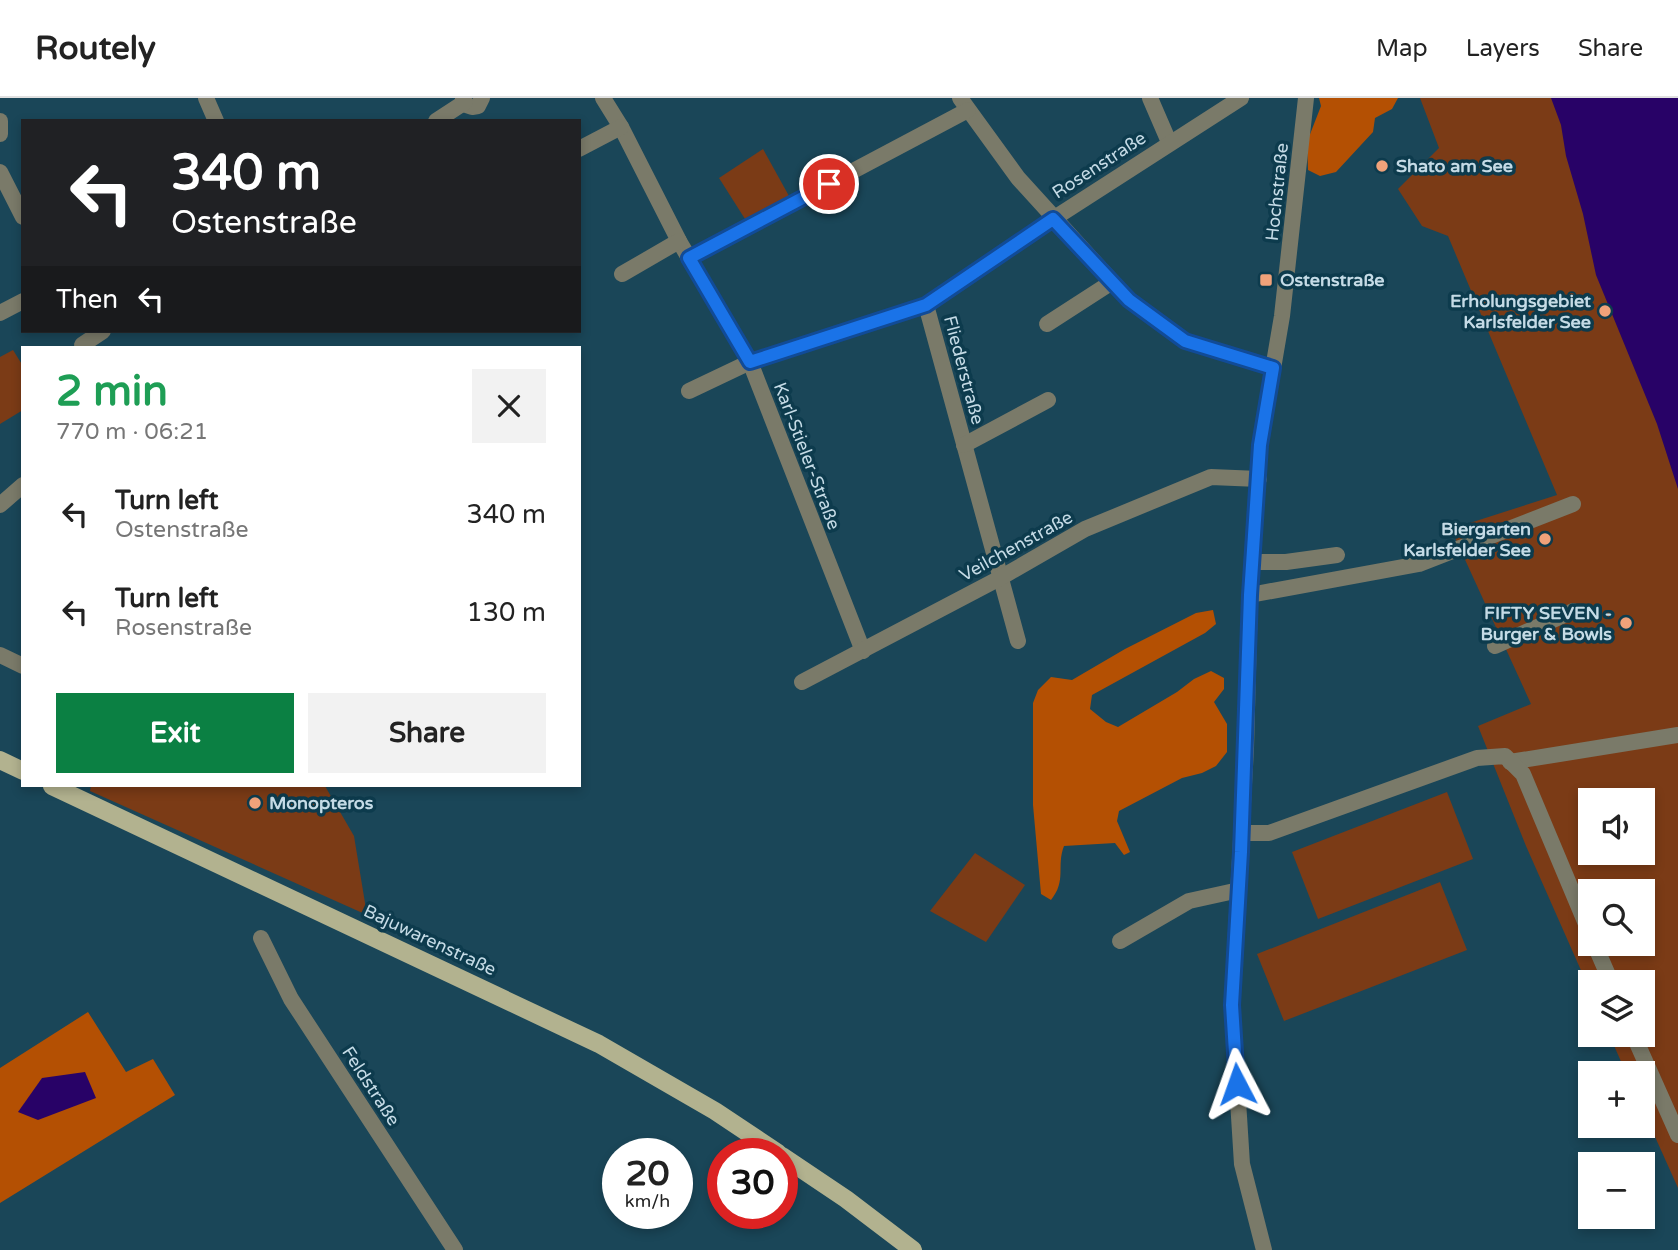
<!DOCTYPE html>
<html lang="en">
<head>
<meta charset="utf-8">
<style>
  :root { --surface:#fff; --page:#f2f2f2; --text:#222; --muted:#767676; --line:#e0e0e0; --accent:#0b8043 }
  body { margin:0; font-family:"Varela Round",sans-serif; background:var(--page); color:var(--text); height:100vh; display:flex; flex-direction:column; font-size:26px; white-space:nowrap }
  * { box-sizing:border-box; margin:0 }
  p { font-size:23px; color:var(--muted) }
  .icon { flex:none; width:38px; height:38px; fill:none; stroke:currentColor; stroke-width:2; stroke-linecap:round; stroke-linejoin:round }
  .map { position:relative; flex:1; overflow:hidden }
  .panel { position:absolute; left:21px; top:248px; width:560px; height:441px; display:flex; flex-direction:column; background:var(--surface); border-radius:0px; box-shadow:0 4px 10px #0003 }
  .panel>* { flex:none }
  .guide { position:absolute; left:21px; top:21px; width:560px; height:214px; border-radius:0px; box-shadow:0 4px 10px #0003; background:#202124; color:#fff; overflow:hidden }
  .controls { position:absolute; left:1578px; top:690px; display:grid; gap:14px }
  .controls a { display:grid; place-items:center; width:77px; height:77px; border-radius:0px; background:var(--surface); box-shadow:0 4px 10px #0003; font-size:35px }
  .speed { position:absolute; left:602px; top:1040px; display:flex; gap:14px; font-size:35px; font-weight:700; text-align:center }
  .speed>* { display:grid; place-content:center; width:91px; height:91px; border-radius:50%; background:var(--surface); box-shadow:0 4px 10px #0003; line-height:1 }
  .speed small { font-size:18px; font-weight:400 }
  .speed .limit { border:10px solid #d22; background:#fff; color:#111 }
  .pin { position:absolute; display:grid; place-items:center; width:60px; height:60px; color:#fff; margin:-30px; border:4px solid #fff; border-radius:50%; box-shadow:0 2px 7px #0007 }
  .me { position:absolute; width:77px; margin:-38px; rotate:356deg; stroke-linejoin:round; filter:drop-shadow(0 0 5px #0008) }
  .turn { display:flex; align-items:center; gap:24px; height:147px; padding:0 35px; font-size:32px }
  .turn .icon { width:91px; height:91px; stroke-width:2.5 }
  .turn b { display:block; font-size:49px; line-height:60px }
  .then { display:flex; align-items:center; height:66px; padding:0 35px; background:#0003; gap:14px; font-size:26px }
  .round { display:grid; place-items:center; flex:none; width:74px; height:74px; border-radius:0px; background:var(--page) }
  .overview { display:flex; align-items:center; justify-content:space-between; height:119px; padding:0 35px }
  h1 { font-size:42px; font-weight:800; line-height:52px; color:#1e9e55 }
  .button { display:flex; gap:14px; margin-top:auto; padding:14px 35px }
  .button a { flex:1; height:80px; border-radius:0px; background:var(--accent); color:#fff; font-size:28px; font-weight:800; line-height:80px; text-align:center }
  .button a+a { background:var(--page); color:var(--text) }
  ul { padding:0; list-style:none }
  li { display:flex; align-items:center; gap:21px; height:98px; padding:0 35px }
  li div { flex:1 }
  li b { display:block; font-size:26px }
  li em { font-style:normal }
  header { display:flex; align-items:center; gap:42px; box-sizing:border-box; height:98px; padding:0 35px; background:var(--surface); border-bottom:2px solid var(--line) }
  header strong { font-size:33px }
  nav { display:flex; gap:38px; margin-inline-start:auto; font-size:24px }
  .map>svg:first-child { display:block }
</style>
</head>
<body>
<header>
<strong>Routely</strong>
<nav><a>Map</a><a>Layers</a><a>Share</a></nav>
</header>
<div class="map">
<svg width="1678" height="1152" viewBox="0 0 1678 1152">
  <rect width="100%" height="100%" fill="#1a4658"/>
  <g fill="#7b3b16" fill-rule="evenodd">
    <path d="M 1420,0 L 1678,0 L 1678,1090 L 1643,1012 L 1643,975 L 1626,975 L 1609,936 L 1643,936 L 1643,884 L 1591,884 L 1591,895 L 1526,748 L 1478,628 L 1531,606 L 1451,431 L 1557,397 L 1448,138 L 1422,128 L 1398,91 L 1439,50 ZM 1591,702 L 1643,702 L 1643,754 L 1591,754 ZM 1591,793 L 1643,793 L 1643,845 L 1591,845 Z"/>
    <path d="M 763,51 L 789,98 L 745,121 L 719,80 Z"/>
    <path d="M 13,252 L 23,268 L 23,312 L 0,326 L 0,259 Z"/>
    <path d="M 91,688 L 325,688 L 354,738 L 367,817 L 90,693 Z"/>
    <path d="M 1447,694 L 1473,761 L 1318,821 L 1292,754 Z"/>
    <path d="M 975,755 L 1025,787 L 986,844 L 930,813 Z"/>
    <path d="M 1440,784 L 1467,852 L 1284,923 L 1257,856 Z"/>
  </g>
  <g fill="#b45003">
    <path d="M 1319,0 L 1398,0 L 1392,11 L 1375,20 L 1373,34 L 1336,74 L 1320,78 L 1308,72 L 1307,44 L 1321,8 Z"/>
    <path d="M 1213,512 L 1216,526 L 1205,535 L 1092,597 L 1090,611 L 1106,624 L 1118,629 L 1177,594 L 1194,581 L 1211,573 L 1224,580 L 1224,591 L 1214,604 L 1227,626 L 1227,654 L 1216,668 L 1202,675 L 1182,680 L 1119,713 L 1117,723 L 1130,754 L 1124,757 L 1115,745 L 1064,748 C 1056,769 1067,782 1051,802 L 1041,796 L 1033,707 L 1033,605 L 1038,592 L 1051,579 L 1072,582 L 1125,551 L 1196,515 Z"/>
    <path d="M 88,914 L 126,974 L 153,961 L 175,997 L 0,1105 L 0,970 Z"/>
  </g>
  <g fill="#280267">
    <path d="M 1551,0 L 1678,0 L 1678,391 L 1657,326 L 1596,177 L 1583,116 L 1566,58 L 1561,27 Z"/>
    <path d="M 85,974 L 96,1000 L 38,1022 L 18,1014 L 42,980 Z"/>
  </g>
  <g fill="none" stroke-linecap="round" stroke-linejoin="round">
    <g stroke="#7a7a69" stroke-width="16">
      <path d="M 206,0 L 216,23"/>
      <path d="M 463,0 L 466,7 L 472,9 L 478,8 L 482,0"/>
      <path d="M 603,0 L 621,29 L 679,143 L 750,264 L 863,553"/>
      <path d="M 960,0 L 1018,80 L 1129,202 L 1185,243 L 1273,270"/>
      <path d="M 1150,0 L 1169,44"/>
      <path d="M 0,23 L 0,36"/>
      <path d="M 436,23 L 465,4"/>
      <path d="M 579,51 L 621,29"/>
      <path d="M 0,74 L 23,119"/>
      <path d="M 689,160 L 968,12"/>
      <path d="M 622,176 L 679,143"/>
      <path d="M 926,207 L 1018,543"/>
      <path d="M 0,215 L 23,203"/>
      <path d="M 1047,226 L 1112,184"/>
      <path d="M 82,247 L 103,233"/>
      <path d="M 689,293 L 750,264 L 926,207 L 1053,121 L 1241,0"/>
      <path d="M 964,347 L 1048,302"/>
      <path d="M 0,407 L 23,387"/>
      <path d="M 1253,464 L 1286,464 L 1337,457"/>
      <path d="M 1250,497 L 1419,466 L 1573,406"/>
      <path d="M 1495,548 L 1573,513"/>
      <path d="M 0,557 L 23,568"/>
      <path d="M 802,584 L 1000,480 L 1085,431 L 1211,379 L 1259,381"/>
      <path d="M 1510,664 L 1678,637"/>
      <path d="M 1241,735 L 1269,735 L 1477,660 L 1505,658 L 1523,676 L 1591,838"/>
      <path d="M 261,840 L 291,901 L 455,1152"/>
      <path d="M 1120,843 L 1189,803 L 1239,792"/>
      <path d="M 1594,845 L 1611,884"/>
      <path d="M 1633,936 L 1678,1037"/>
      <path d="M 1264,1152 L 1242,1066 L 1232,907 L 1246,650 L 1250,497 L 1260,347 L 1282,218 L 1306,0"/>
    </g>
    <g stroke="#b2b28f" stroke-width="18">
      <path d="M 0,662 L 23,673"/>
      <path d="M 52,688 L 599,946 L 715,1013 L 778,1055"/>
      <path d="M 782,1058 L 846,1101 L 913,1152"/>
    </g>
  </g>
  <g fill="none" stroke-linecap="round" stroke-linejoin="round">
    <defs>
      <path id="route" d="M 829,86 L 689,160 L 750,264 L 926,207 L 1053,121 L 1129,202 L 1185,243 L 1273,270 L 1260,347 L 1250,497 L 1241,754 L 1232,907 L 1237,986"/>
    </defs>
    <use href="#route" stroke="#114b97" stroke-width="18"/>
    <use href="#route" stroke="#1a73e8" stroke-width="12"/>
  </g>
  <g fill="#f0a27a" stroke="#0d3b4d" stroke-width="2.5">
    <circle cx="1382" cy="68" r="7"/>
    <rect x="1259" y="175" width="14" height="14" rx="3.5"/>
    <circle cx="1605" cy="213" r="7"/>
    <circle cx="1545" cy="441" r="7"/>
    <circle cx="1626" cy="525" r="7"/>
    <circle cx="255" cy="705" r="7"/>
  </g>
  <g text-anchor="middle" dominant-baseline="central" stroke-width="7" stroke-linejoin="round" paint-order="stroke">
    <g font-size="18" fill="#c5dbe6" stroke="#0d3b4d">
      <text transform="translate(1099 67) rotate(-33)">Rosenstraße</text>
      <text transform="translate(1277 94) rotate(-84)">Hochstraße</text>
      <text transform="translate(964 272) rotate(75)">Fliederstraße</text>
      <text transform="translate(807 358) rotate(69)">Karl-Stieler-Straße</text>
      <text transform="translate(1016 448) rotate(-29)">Veilchenstraße</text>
      <text transform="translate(430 842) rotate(25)">Bajuwarenstraße</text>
      <text transform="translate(371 988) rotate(57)">Feldstraße</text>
    </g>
    <g font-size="18" font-weight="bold" fill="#c5dbe6" stroke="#0d3b4d" text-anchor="start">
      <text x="1396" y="68">Shato am See</text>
      <text x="1280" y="182">Ostenstraße</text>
      <text x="1591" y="203" text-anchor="end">Erholungsgebiet<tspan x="1591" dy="21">Karlsfelder See</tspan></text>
      <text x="1531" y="431" text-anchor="end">Biergarten<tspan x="1531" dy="21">Karlsfelder See</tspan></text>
      <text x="1612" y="515" text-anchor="end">FIFTY SEVEN -<tspan x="1612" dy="21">Burger &amp; Bowls</tspan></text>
      <text x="269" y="705">Monopteros</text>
    </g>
  </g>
</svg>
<div class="controls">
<a><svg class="icon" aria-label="sound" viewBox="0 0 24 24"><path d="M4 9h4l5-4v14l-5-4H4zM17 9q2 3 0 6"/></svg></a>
<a><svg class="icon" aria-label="search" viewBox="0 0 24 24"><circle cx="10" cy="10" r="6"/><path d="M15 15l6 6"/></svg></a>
<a><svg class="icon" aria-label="layers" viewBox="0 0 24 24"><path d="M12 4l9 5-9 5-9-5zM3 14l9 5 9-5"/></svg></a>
<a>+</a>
<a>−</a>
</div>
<div class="speed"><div>20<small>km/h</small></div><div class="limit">30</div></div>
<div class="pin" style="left:829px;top:86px;background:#d93025"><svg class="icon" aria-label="arrive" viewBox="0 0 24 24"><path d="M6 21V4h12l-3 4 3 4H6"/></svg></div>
<svg class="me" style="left:1237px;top:986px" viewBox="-20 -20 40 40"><path d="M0-17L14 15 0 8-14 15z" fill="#1a73e8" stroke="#fff" stroke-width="4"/></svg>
<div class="guide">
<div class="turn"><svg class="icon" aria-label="left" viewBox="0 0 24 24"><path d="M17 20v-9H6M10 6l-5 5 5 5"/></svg><div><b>340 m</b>Ostenstraße</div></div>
<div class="then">Then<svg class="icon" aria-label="left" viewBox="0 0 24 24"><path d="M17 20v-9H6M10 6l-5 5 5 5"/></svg></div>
</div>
<section class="panel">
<div class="overview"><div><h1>2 min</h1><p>770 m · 06:21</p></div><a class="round"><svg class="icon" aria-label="close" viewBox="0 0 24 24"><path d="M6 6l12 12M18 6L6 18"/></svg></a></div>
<ul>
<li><svg class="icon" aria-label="left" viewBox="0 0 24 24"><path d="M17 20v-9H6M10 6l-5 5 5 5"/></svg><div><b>Turn left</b><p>Ostenstraße</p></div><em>340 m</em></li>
<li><svg class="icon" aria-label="left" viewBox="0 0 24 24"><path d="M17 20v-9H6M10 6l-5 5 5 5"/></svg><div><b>Turn left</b><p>Rosenstraße</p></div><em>130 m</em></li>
</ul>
<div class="button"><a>Exit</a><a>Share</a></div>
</section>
</div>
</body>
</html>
